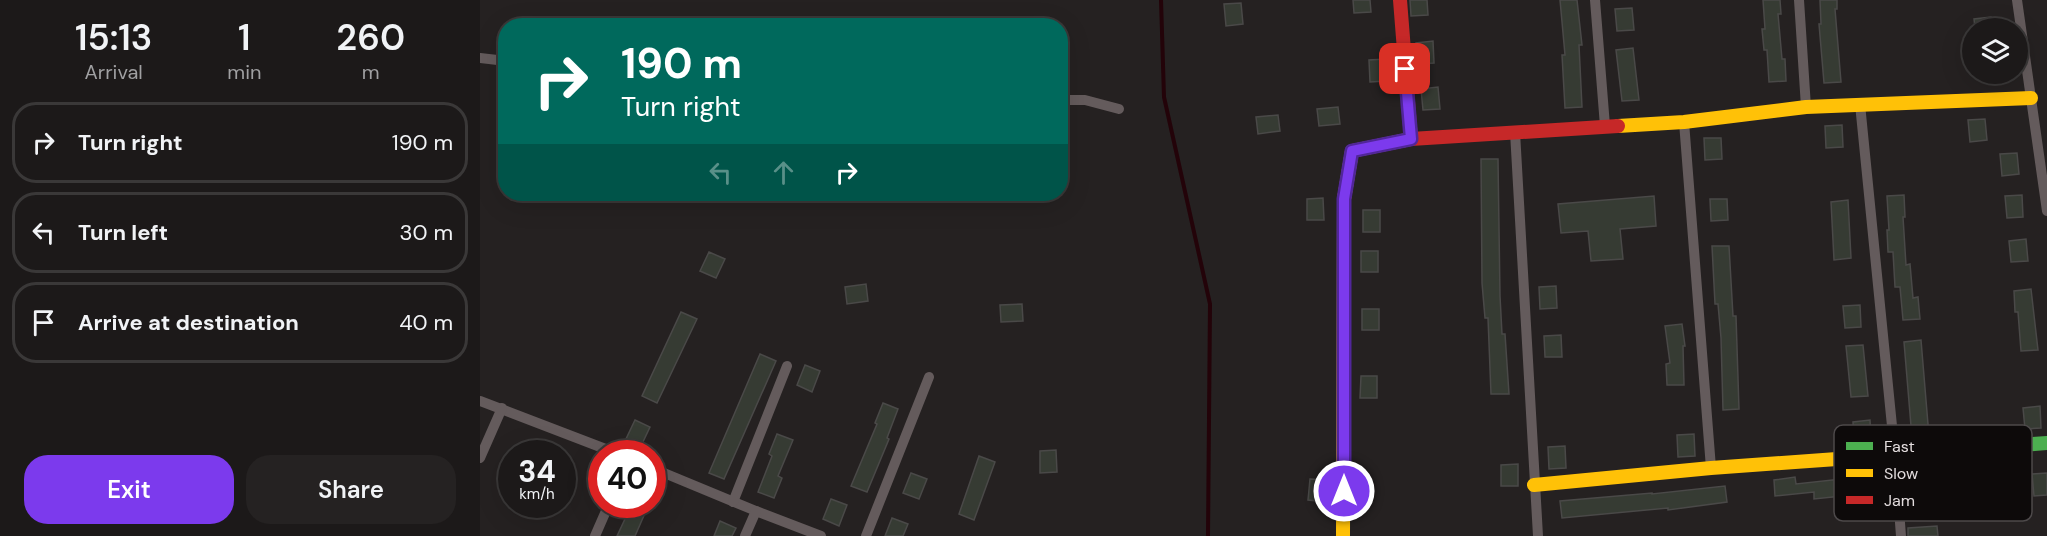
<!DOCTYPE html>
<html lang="en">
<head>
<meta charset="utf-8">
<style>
  :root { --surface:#1c1919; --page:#252222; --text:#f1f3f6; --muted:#a0a0a2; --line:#3a3838; --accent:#7c3aed }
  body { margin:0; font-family:"DM Sans",sans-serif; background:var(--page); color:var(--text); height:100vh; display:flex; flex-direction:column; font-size:22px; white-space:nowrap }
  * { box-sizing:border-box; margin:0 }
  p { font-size:20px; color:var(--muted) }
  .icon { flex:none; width:33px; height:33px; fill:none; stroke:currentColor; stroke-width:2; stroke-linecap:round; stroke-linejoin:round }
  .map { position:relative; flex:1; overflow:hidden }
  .side { display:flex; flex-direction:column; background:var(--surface); width:480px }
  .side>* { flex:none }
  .hud { position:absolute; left:18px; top:18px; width:570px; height:183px; border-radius:24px; box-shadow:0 6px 24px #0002,0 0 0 2px var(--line); background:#00695c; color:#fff; overflow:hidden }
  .buttons { position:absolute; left:1482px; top:18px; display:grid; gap:12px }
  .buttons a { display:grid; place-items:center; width:66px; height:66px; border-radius:50%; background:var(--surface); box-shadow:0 6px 24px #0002,0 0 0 2px var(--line); font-size:30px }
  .speed { position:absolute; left:18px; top:440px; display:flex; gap:12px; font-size:30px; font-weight:700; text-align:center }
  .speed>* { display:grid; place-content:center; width:78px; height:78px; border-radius:50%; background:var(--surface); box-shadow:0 6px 24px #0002,0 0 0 2px var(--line); line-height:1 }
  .speed small { font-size:15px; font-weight:400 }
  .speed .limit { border:9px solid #d22; background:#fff; color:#111 }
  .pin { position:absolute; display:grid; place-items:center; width:51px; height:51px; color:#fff; margin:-26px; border-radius:12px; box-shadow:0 3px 9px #0006 }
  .me { position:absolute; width:66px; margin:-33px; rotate:0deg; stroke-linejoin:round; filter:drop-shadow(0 0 4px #0008) }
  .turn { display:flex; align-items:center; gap:21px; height:126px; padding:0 24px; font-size:27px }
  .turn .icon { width:78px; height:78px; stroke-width:2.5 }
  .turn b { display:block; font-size:42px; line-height:51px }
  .lanes { display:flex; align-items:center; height:57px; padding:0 24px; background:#0003; justify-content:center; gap:30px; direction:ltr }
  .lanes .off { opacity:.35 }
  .eta { display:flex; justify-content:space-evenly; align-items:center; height:102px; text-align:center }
  .eta b { font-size:36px; font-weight:600; line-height:42px }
  .action { display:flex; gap:12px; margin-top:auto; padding:12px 24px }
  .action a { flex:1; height:69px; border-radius:24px; background:var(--accent); color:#fff; font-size:24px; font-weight:600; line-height:69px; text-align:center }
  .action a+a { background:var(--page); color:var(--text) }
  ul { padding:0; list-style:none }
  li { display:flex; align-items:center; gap:18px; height:81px; margin:0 12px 9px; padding:0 12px; border:3px solid var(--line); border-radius:24px }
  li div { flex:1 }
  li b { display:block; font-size:22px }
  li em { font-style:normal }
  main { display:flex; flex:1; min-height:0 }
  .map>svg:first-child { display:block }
</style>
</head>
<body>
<main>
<section class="side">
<div class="eta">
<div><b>15:13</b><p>Arrival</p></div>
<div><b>1</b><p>min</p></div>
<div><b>260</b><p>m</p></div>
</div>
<ul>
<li><svg class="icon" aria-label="right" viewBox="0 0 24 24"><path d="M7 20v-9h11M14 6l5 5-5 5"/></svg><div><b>Turn right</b></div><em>190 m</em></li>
<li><svg class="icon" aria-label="left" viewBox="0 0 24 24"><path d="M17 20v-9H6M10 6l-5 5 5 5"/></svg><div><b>Turn left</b></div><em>30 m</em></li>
<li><svg class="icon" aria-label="arrive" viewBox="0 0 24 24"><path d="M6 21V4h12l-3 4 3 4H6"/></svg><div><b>Arrive at destination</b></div><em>40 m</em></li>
</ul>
<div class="action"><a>Exit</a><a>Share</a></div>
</section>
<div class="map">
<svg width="1567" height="536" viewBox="0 0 1567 536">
  <rect width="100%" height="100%" fill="#252121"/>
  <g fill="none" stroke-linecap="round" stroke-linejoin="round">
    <path stroke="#230309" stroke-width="4" d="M 681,0 L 684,97 L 730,304 L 728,536"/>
  </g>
  <g fill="#363b33" stroke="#4a4948" stroke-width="1.5">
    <path d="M 873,0 L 890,0 L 891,12 L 874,13 Z"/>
    <path d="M 930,0 L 947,0 L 948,15 L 931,16 Z"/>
    <path d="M 1080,0 L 1097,0 L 1102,45 L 1099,45 L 1102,107 L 1085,108 L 1082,55 L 1085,55 Z"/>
    <path d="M 1283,0 L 1300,0 L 1301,14 L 1298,14 L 1302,59 L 1305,59 L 1306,81 L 1289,82 L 1287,50 L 1284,50 L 1282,29 L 1285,29 Z"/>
    <path d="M 1340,0 L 1357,0 L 1357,9 L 1355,9 L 1361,82 L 1344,83 L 1339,24 L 1341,24 Z"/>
    <path d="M 761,3 L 763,24 L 746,26 L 744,4 Z"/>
    <path d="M 1152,8 L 1154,30 L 1137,31 L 1135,9 Z"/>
    <path d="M 1511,17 L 1512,28 L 1495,28 L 1494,19 Z"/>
    <path d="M 953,41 L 954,63 L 937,64 L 936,43 Z"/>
    <path d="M 1153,48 L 1159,100 L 1142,101 L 1136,50 Z"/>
    <path d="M 906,59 L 907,81 L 890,82 L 889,60 Z"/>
    <path d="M 958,87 L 960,109 L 943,110 L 941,89 Z"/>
    <path d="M 858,107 L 860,124 L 839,126 L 837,109 Z"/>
    <path d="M 798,115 L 800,131 L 778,134 L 776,117 Z"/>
    <path d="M 1505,119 L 1507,140 L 1490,142 L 1488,120 Z"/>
    <path d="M 1362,125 L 1363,147 L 1346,148 L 1345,126 Z"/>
    <path d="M 1224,138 L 1241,138 L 1242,159 L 1225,160 Z"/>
    <path d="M 1537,153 L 1539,174 L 1522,176 L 1520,154 Z"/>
    <path d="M 1001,159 L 1018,159 L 1020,296 L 1022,334 L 1025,334 L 1029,394 L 1011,394 L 1008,318 L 1005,318 L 1002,283 Z"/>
    <path d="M 1424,195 L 1425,217 L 1423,217 L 1426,265 L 1430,264 L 1433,298 L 1438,297 L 1440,319 L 1423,320 L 1420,287 L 1415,287 L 1413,252 L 1408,252 L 1407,230 L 1409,230 L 1407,196 Z"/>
    <path d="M 1542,195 L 1543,217 L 1527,218 L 1525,196 Z"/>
    <path d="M 1174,196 L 1176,226 L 1140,229 L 1143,259 L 1111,261 L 1108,231 L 1081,233 L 1078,204 Z"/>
    <path d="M 843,198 L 844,220 L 827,220 L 827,199 Z"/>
    <path d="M 1230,199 L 1247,199 L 1248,220 L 1231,221 Z"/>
    <path d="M 1368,200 L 1371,258 L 1354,260 L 1351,202 Z"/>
    <rect x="883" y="210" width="17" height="22"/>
    <path d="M 1546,239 L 1548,261 L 1531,262 L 1529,241 Z"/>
    <path d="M 1232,246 L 1249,246 L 1253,316 L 1256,316 L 1259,409 L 1243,410 L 1241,338 L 1238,304 L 1235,304 Z"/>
    <rect x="881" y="251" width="17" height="21"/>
    <path d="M 229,252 L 245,259 L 236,278 L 220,271 Z"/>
    <path d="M 386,284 L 388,301 L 367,304 L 365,287 Z"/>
    <path d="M 1076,286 L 1077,308 L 1060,309 L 1059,287 Z"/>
    <path d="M 1551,289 L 1558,350 L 1541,351 L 1538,312 L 1535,312 L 1534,291 Z"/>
    <path d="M 542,304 L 543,321 L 521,322 L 520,305 Z"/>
    <path d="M 1380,305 L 1381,327 L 1365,328 L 1363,306 Z"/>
    <rect x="882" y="309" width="17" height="21"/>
    <path d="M 201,312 L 217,319 L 177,403 L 162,396 Z"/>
    <path d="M 1202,324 L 1205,346 L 1203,346 L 1204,385 L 1187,385 L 1186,364 L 1190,363 L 1185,326 Z"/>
    <path d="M 1081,335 L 1082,357 L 1065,357 L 1064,336 Z"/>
    <path d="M 1441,340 L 1449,436 L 1432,438 L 1424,342 Z"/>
    <path d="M 1383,345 L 1388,396 L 1371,397 L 1366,346 Z"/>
    <path d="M 280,354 L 296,361 L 244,479 L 229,473 Z"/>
    <path d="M 325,365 L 340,371 L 332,392 L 317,385 Z"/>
    <path d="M 881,376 L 897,376 L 897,398 L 880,398 Z"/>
    <path d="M 403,403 L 418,409 L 407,438 L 409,439 L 387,492 L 371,486 L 397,424 L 395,423 Z"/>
    <path d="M 1560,406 L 1561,428 L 1545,429 L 1543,408 Z"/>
    <path d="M 155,420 L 170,427 L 161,446 L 146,439 Z"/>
    <path d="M 1390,420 L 1391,442 L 1374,443 L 1373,422 Z"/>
    <path d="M 297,434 L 313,440 L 298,476 L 302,478 L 294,498 L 278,492 L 292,456 L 289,454 Z"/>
    <path d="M 1214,434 L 1215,456 L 1198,457 L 1197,435 Z"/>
    <path d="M 1085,446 L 1086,468 L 1069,469 L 1068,447 Z"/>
    <path d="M 576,450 L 577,472 L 560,473 L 560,451 Z"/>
    <path d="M 499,456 L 515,462 L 494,520 L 479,514 Z"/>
    <path d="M 1038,464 L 1038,486 L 1021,486 L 1021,465 Z"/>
    <path d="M 431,473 L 447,479 L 439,499 L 423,493 Z"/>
    <path d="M 1567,473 L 1567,495 L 1554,496 L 1552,474 Z"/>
    <path d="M 1389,476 L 1391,493 L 1334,499 L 1334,492 L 1295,496 L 1294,480 L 1315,477 L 1316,484 Z"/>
    <path d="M 830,479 L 847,480 L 845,502 L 828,500 Z"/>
    <path d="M 1245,486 L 1247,502 L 1188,510 L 1188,508 L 1082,518 L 1080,501 L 1172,493 L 1172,494 Z"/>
    <path d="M 351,499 L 367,505 L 359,526 L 343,519 Z"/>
    <path d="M 42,504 L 72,504 L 67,516 Z"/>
    <path d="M 152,504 L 169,504 L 155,536 L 137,536 Z"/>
    <path d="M 412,518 L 428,524 L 423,536 L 405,536 Z"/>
    <path d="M 240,521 L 256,528 L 252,536 L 234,536 Z"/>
    <path d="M 1457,526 L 1458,536 L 1428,536 L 1428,528 Z"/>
  </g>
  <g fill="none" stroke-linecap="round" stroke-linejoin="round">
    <g stroke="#645b5c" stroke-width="10">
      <path d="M 1115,0 L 1125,126"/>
      <path d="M 1319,0 L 1326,107"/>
      <path d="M 1537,0 L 1567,211"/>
      <path d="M 0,58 L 26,61"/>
      <path d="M 580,100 L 605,100 L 639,109"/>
      <path d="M 1380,104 L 1415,456 L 1421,536"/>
      <path d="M 1204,122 L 1231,468"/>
      <path d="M 1035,132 L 1058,536"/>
      <path d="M 0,401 L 136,453"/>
      <path d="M 0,458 L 22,408"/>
      <path d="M 172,468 L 276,511 L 341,536"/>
      <path d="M 253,502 L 307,366"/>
      <path d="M 115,536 L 129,504"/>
      <path d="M 265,536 L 276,511"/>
      <path d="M 386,536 L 449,377"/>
    </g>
    <path stroke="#4caf50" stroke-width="14" d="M 1357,459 L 1567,443"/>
    <g stroke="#ffc107" stroke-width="14">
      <path d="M 1138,126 L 1204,122 L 1326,107 L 1551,98"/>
      <path d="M 1054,485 L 1231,468 L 1357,459"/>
      <path d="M 863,536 L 864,199 L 872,151 L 931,139"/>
    </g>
    <path stroke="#c62828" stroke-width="14" d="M 920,0 L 931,139 L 1138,126"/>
  </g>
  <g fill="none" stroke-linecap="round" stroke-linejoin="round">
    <defs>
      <path id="route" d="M 864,491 L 864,199 L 872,151 L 931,139 L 925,69"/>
    </defs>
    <use href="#route" stroke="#51269a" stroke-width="15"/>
    <use href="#route" stroke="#7c3aed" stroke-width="10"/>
  </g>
  <rect x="1354" y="425" width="198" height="96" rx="9" fill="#0d0a0a" stroke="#4d494a" stroke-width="1.5"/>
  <rect x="1366" y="442" width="27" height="8" fill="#4caf50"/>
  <rect x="1366" y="469" width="27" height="8" fill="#ffc107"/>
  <rect x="1366" y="496" width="27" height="8" fill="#c62828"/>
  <g font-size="16" fill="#e3ddde">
    <text x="1404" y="452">Fast</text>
    <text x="1404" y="479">Slow</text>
    <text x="1404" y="506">Jam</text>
  </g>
</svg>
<div class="buttons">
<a><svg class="icon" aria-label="layers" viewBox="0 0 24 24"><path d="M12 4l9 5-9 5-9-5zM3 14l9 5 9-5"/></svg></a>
</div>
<div class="speed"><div>34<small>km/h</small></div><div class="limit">40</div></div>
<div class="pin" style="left:925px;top:69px;background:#d93025"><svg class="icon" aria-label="arrive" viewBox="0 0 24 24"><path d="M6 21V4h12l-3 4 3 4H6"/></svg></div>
<svg class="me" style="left:864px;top:491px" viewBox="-20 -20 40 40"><circle r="17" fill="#7c3aed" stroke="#fff" stroke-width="3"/><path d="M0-11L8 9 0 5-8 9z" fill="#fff"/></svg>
<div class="hud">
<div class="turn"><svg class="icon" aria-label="right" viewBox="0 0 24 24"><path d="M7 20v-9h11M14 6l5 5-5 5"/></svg><div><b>190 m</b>Turn right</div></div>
<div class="lanes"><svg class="icon off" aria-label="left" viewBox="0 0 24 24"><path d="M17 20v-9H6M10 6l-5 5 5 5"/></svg><svg class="icon off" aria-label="ahead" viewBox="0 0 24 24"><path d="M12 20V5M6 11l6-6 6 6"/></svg><svg class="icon" aria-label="right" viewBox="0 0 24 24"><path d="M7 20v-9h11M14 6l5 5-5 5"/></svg></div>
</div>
</div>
</main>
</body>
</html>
